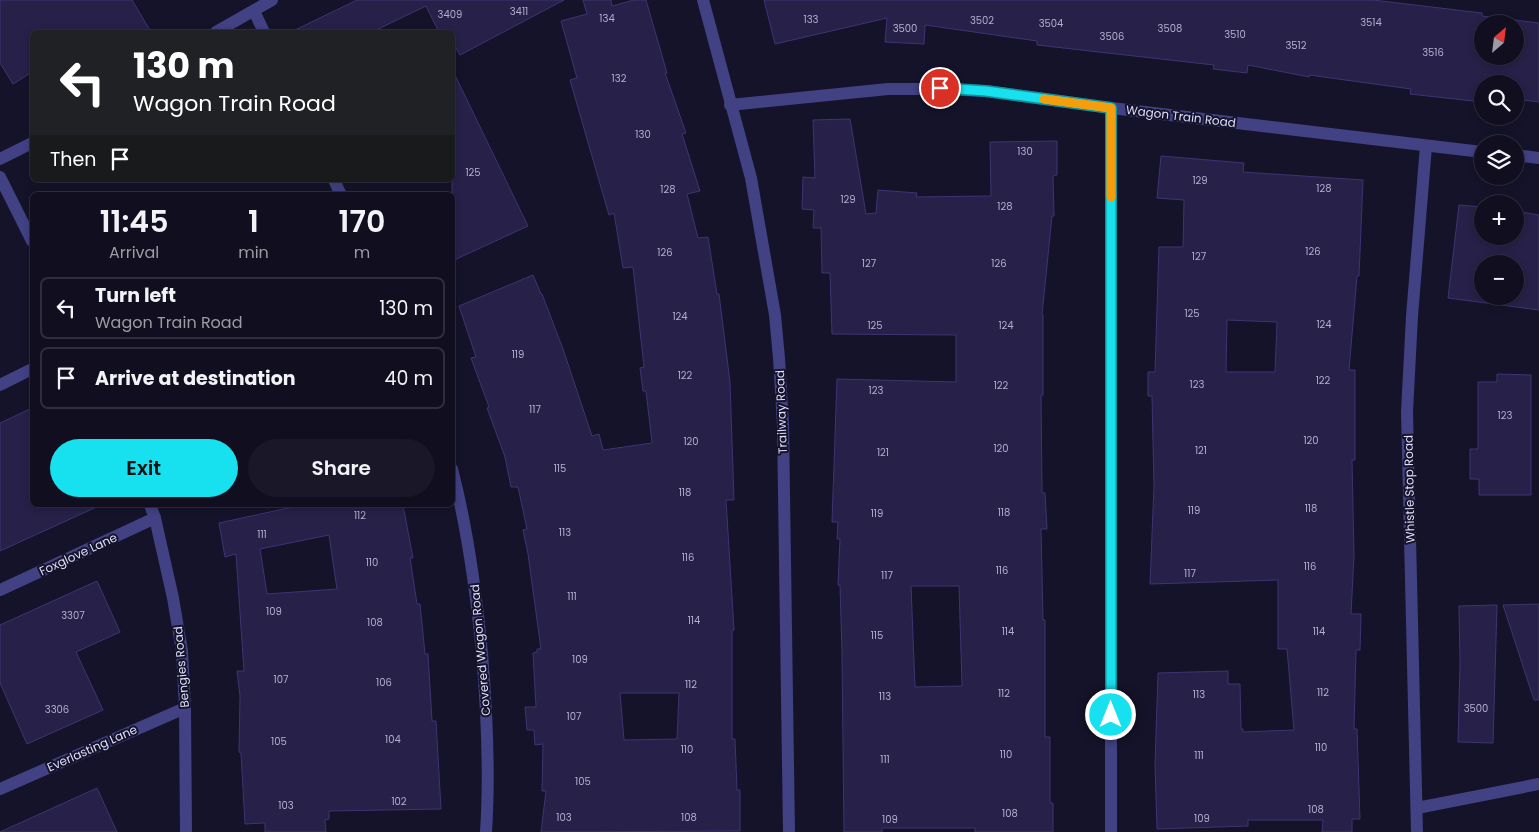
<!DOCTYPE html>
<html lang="en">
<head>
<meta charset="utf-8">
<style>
  :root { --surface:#100e1f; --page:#191728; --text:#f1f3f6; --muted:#9c9ca4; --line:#302e3d; --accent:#17e1ee }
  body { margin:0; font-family:Poppins,sans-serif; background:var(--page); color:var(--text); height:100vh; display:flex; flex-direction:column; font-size:19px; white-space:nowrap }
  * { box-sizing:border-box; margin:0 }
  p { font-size:16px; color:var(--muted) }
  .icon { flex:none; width:28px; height:28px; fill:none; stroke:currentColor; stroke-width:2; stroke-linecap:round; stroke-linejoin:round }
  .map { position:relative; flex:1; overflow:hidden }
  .drawer { position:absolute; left:30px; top:192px; width:425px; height:315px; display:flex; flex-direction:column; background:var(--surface); border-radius:8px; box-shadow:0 2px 8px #0003,0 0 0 1px var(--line) }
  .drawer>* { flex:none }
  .banner { position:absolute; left:30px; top:30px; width:425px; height:152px; border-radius:8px; box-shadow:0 2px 8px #0003,0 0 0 1px var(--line); background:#202124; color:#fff; overflow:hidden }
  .needle { width:32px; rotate:28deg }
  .controls { position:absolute; left:1474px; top:15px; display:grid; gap:10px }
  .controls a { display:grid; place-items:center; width:50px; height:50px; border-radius:50%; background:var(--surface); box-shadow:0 2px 8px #0003,0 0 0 1px var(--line); font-size:25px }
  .pin { position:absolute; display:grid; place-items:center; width:42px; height:42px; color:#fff; margin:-21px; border:2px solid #fff; border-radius:50%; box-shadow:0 1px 5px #0007 }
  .me { position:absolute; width:55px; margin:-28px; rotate:0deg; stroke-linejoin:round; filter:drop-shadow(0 0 4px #0008) }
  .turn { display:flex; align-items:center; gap:18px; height:105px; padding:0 20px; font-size:22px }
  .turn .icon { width:65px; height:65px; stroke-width:2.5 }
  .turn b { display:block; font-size:35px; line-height:42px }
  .then { display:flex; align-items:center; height:48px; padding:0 20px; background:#0003; gap:10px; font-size:19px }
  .eta { display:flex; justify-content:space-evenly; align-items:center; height:85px; text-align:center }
  .eta b { font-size:30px; font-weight:600; line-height:35px }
  .primary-button { display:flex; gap:10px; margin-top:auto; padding:10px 20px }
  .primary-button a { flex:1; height:58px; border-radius:30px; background:var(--accent); color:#111; font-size:20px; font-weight:600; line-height:58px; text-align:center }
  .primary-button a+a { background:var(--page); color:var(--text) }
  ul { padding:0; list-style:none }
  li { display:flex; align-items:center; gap:15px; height:62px; margin:0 10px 8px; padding:0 10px; border:2px solid var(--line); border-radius:8px }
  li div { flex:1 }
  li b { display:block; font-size:19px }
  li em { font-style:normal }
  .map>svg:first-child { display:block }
</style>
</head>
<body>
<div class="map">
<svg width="1539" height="832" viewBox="0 0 1539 832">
  <rect width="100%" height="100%" fill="#151329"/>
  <g fill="#272048" stroke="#3e3473" fill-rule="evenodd">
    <path d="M 0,0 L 132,0 L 151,32 L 32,32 L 32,72 L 13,84 L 0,63 Z"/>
    <path d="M 357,0 L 564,0 L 460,55 L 452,41 L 452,32 L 439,32 L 426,6 L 372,32 L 291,32 Z"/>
    <path d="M 583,0 L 611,0 L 612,6 L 634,0 L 646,0 L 667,73 L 665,73 L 686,133 L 682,134 L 700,191 L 687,194 L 698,238 L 708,237 L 717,294 L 719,294 L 730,382 L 734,500 L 726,500 L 734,630 L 732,631 L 732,739 L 735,739 L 737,790 L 740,790 L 740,831 L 541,832 L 546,791 L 542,791 L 543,744 L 535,745 L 534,730 L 527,730 L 525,707 L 536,707 L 533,653 L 537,652 L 537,649 L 541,649 L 528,554 L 523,530 L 527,529 L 518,487 L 511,487 L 505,457 L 487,408 L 489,407 L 471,358 L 476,357 L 459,306 L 533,275 L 541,294 L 542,294 L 563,349 L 592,436 L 599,434 L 603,450 L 652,443 L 646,391 L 643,391 L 640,368 L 644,367 L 633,267 L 623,268 L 614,213 L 609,215 L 570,80 L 577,78 L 561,21 L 587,14 ZM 620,693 L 679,693 L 677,739 L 624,740 Z"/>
    <path d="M 764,0 L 1373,0 L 1482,13 L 1482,16 L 1539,23 L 1539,102 L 1515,99 L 1515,84 L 1482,84 L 1482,102 L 1410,94 L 1411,89 L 1309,75 L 1309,77 L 1248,65 L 1247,73 L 1213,69 L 1214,65 L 1037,45 L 1037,41 L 925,25 L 924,44 L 885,42 L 887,18 L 775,44 ZM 1482,24 L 1515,24 L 1515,56 L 1482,56 Z"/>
    <path d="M 452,69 L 528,226 L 452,261 Z"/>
    <path d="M 850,119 L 866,214 L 876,213 L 878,190 L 917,193 L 916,197 L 991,196 L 990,142 L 1057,141 L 1057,175 L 1053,176 L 1054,216 L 1052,216 L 1042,315 L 1043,315 L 1043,395 L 1041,395 L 1042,493 L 1045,493 L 1047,529 L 1041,529 L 1043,620 L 1045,620 L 1045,737 L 1050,737 L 1050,803 L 1053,803 L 1053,832 L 975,832 L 975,828 L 882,828 L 882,832 L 844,832 L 842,654 L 840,585 L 838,585 L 840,539 L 837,539 L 838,522 L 832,522 L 837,379 L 956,382 L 956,335 L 832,334 L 830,273 L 822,273 L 821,228 L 813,228 L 814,210 L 802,209 L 803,177 L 815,178 L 813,120 ZM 911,586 L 959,586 L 962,686 L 915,687 Z"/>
    <path d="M 1161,156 L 1244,163 L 1243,172 L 1363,180 L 1359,276 L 1357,276 L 1349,370 L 1355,370 L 1355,460 L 1352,460 L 1354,555 L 1351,614 L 1361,614 L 1360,650 L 1356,650 L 1354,729 L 1357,729 L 1360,819 L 1352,819 L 1352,832 L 1322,832 L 1323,820 L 1248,820 L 1248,826 L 1157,829 L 1155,766 L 1158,673 L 1228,671 L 1228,684 L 1240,684 L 1241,729 L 1243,729 L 1243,732 L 1294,730 L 1287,649 L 1278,649 L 1278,580 L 1150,584 L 1154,486 L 1152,396 L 1148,396 L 1148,372 L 1155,372 L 1159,247 L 1183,247 L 1184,200 L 1157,198 ZM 1227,320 L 1277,322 L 1275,372 L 1226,372 Z"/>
    <path d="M 1459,205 L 1482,207 L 1482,236 L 1515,236 L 1515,211 L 1539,215 L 1539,310 L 1448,298 ZM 1482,264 L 1515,264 L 1515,296 L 1482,296 Z"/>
    <path d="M 1497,374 L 1531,375 L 1531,495 L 1479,495 L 1479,479 L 1470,479 L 1470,449 L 1478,449 L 1478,382 L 1497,382 Z"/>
    <path d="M 32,408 L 32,505 L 101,505 L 0,551 L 0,423 Z"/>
    <path d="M 302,505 L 403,505 L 413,558 L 410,558 L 417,604 L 420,604 L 425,654 L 428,654 L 432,721 L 436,721 L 441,809 L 329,811 L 329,819 L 325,820 L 326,832 L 265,832 L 265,823 L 245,824 L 241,753 L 239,752 L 240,696 L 237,671 L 244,671 L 236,554 L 225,557 L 219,523 ZM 329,535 L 337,589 L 267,594 L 260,549 Z"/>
    <path d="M 97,581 L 120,632 L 76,652 L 103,710 L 27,744 L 0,683 L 0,625 Z"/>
    <path d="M 1539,604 L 1539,700 L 1534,700 L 1503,605 Z"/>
    <path d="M 1497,605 L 1493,743 L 1458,742 L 1460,664 L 1459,606 Z"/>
    <path d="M 97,788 L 117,832 L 0,832 Z"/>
  </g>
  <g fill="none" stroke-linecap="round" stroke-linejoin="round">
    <g stroke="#414184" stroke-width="12">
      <path d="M 703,0 L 751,178 L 775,315 L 779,358 L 783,425 L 789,832"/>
      <path d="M 254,11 L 264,32"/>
      <path d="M 216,32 L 272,0"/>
      <path d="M 730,105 L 888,89 L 940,89 L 986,91 L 1111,108 L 1482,152"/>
      <path d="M 1111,108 L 1111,832"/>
      <path d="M 1515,155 L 1539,158"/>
      <path d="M 0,159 L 32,143"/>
      <path d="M 0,177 L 32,241"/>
      <path d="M 334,180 L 341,195"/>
      <path d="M 0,385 L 32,369"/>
      <path d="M 452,469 C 468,530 476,591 482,653 C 487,713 490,772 486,832"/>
      <path d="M 150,505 L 155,518 L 173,598 L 182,651 L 185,708 L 186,832"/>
      <path d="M 0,590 L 155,518"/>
      <path d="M 0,789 L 185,708"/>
      <path d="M 1417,808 L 1539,784"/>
      <path d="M 1417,832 L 1407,412 L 1412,316 L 1426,146"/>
    </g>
  </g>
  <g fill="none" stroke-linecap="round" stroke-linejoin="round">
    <defs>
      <path id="route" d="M 940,88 L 986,91 L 1111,108 L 1111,715"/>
    </defs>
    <use href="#route" stroke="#0f929b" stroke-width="12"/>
    <use href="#route" stroke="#17e1ee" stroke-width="9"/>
    <path stroke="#f59e0b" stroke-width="9" d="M 1044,99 L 1111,108 L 1111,197"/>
  </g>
  <g text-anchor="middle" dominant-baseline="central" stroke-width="4" stroke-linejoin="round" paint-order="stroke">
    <g font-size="10" fill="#b1aecf">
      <text x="519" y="11">3411</text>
      <text x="450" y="14">3409</text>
      <text x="607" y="18">134</text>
      <text x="811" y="19">133</text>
      <text x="982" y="20">3502</text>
      <text x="1371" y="22">3514</text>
      <text x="1051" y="23">3504</text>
      <text x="905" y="28">3500</text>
      <text x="1170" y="28">3508</text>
      <text x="1235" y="34">3510</text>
      <text x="1112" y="36">3506</text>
      <text x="1296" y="45">3512</text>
      <text x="1433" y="52">3516</text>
      <text x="619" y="78">132</text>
      <text x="643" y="134">130</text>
      <text x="1025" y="151">130</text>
      <text x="473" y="172">125</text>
      <text x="1200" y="180">129</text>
      <text x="1324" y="188">128</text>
      <text x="668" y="189">128</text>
      <text x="848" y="199">129</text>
      <text x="1005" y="206">128</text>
      <text x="1313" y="251">126</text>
      <text x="665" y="252">126</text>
      <text x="1199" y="256">127</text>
      <text x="869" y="263">127</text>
      <text x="999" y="263">126</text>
      <text x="1192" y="313">125</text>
      <text x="680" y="316">124</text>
      <text x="1324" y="324">124</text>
      <text x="875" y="325">125</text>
      <text x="1006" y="325">124</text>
      <text x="518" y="354">119</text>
      <text x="685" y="375">122</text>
      <text x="1323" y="380">122</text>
      <text x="1197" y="384">123</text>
      <text x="1001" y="385">122</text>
      <text x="876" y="390">123</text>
      <text x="535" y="409">117</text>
      <text x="1505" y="415">123</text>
      <text x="1311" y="440">120</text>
      <text x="691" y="441">120</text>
      <text x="1001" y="448">120</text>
      <text x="1201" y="450">121</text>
      <text x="883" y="452">121</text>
      <text x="560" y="468">115</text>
      <text x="685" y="492">118</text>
      <text x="1311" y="508">118</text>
      <text x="1194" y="510">119</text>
      <text x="1004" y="512">118</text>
      <text x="877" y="513">119</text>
      <text x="360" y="515">112</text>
      <text x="565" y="532">113</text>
      <text x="262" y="534">111</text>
      <text x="688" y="557">116</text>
      <text x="372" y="562">110</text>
      <text x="1310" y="566">116</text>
      <text x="1002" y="570">116</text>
      <text x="1190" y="573">117</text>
      <text x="887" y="575">117</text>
      <text x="572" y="596">111</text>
      <text x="274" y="611">109</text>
      <text x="73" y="615">3307</text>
      <text x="694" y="620">114</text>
      <text x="375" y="622">108</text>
      <text x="1008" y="631">114</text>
      <text x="1319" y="631">114</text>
      <text x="877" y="635">115</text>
      <text x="580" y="659">109</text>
      <text x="281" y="679">107</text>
      <text x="384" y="682">106</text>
      <text x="691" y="684">112</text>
      <text x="1323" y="692">112</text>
      <text x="1004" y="693">112</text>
      <text x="1199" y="694">113</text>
      <text x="885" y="696">113</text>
      <text x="1476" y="708">3500</text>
      <text x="57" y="709">3306</text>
      <text x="574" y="716">107</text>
      <text x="393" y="739">104</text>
      <text x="279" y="741">105</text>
      <text x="1321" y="747">110</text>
      <text x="687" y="749">110</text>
      <text x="1006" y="754">110</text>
      <text x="1199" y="755">111</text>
      <text x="885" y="759">111</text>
      <text x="583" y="781">105</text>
      <text x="399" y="801">102</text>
      <text x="286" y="805">103</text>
      <text x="1316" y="809">108</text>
      <text x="1010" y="813">108</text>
      <text x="564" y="817">103</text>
      <text x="689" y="817">108</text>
      <text x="1202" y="818">109</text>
      <text x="890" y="819">109</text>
    </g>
    <g font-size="12" fill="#dfddfc" stroke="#151329">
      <text transform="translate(1181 116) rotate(7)">Wagon Train Road</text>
      <text transform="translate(781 412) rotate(-92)">Trailway Road</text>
      <text transform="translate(1409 489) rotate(-91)">Whistle Stop Road</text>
      <text transform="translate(78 554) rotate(-25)">Foxglove Lane</text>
      <text transform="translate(480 650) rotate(-95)">Covered Wagon Road</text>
      <text transform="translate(181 667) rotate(-95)">Bengies Road</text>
      <text transform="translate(92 748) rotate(-24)">Everlasting Lane</text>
    </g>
  </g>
</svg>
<div class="controls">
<a><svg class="needle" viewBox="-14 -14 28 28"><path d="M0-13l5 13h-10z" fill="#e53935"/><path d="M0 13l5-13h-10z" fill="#9c9ca4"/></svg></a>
<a><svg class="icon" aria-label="search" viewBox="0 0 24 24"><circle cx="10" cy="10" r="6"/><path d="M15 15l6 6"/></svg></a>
<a><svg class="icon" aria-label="layers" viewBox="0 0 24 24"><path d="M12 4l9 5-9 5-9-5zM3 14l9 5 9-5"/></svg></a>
<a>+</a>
<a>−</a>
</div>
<div class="pin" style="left:940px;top:88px;background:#d93025"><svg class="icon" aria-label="arrive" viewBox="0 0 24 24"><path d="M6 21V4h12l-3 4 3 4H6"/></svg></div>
<svg class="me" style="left:1111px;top:715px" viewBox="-20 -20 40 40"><circle r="17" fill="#17e1ee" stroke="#fff" stroke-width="3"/><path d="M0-11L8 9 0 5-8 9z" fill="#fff"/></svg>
<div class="banner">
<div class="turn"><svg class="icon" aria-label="left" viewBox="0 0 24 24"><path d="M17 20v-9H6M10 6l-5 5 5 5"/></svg><div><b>130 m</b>Wagon Train Road</div></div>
<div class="then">Then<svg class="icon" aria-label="arrive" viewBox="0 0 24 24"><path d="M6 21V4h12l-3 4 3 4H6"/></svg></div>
</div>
<section class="drawer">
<div class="eta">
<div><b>11:45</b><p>Arrival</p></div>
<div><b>1</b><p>min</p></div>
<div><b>170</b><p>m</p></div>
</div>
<ul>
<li><svg class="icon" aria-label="left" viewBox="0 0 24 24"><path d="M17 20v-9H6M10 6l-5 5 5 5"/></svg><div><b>Turn left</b><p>Wagon Train Road</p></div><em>130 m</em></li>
<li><svg class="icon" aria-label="arrive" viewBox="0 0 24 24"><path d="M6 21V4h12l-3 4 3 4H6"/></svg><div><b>Arrive at destination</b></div><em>40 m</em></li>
</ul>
<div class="primary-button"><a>Exit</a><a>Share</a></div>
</section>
</div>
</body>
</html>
